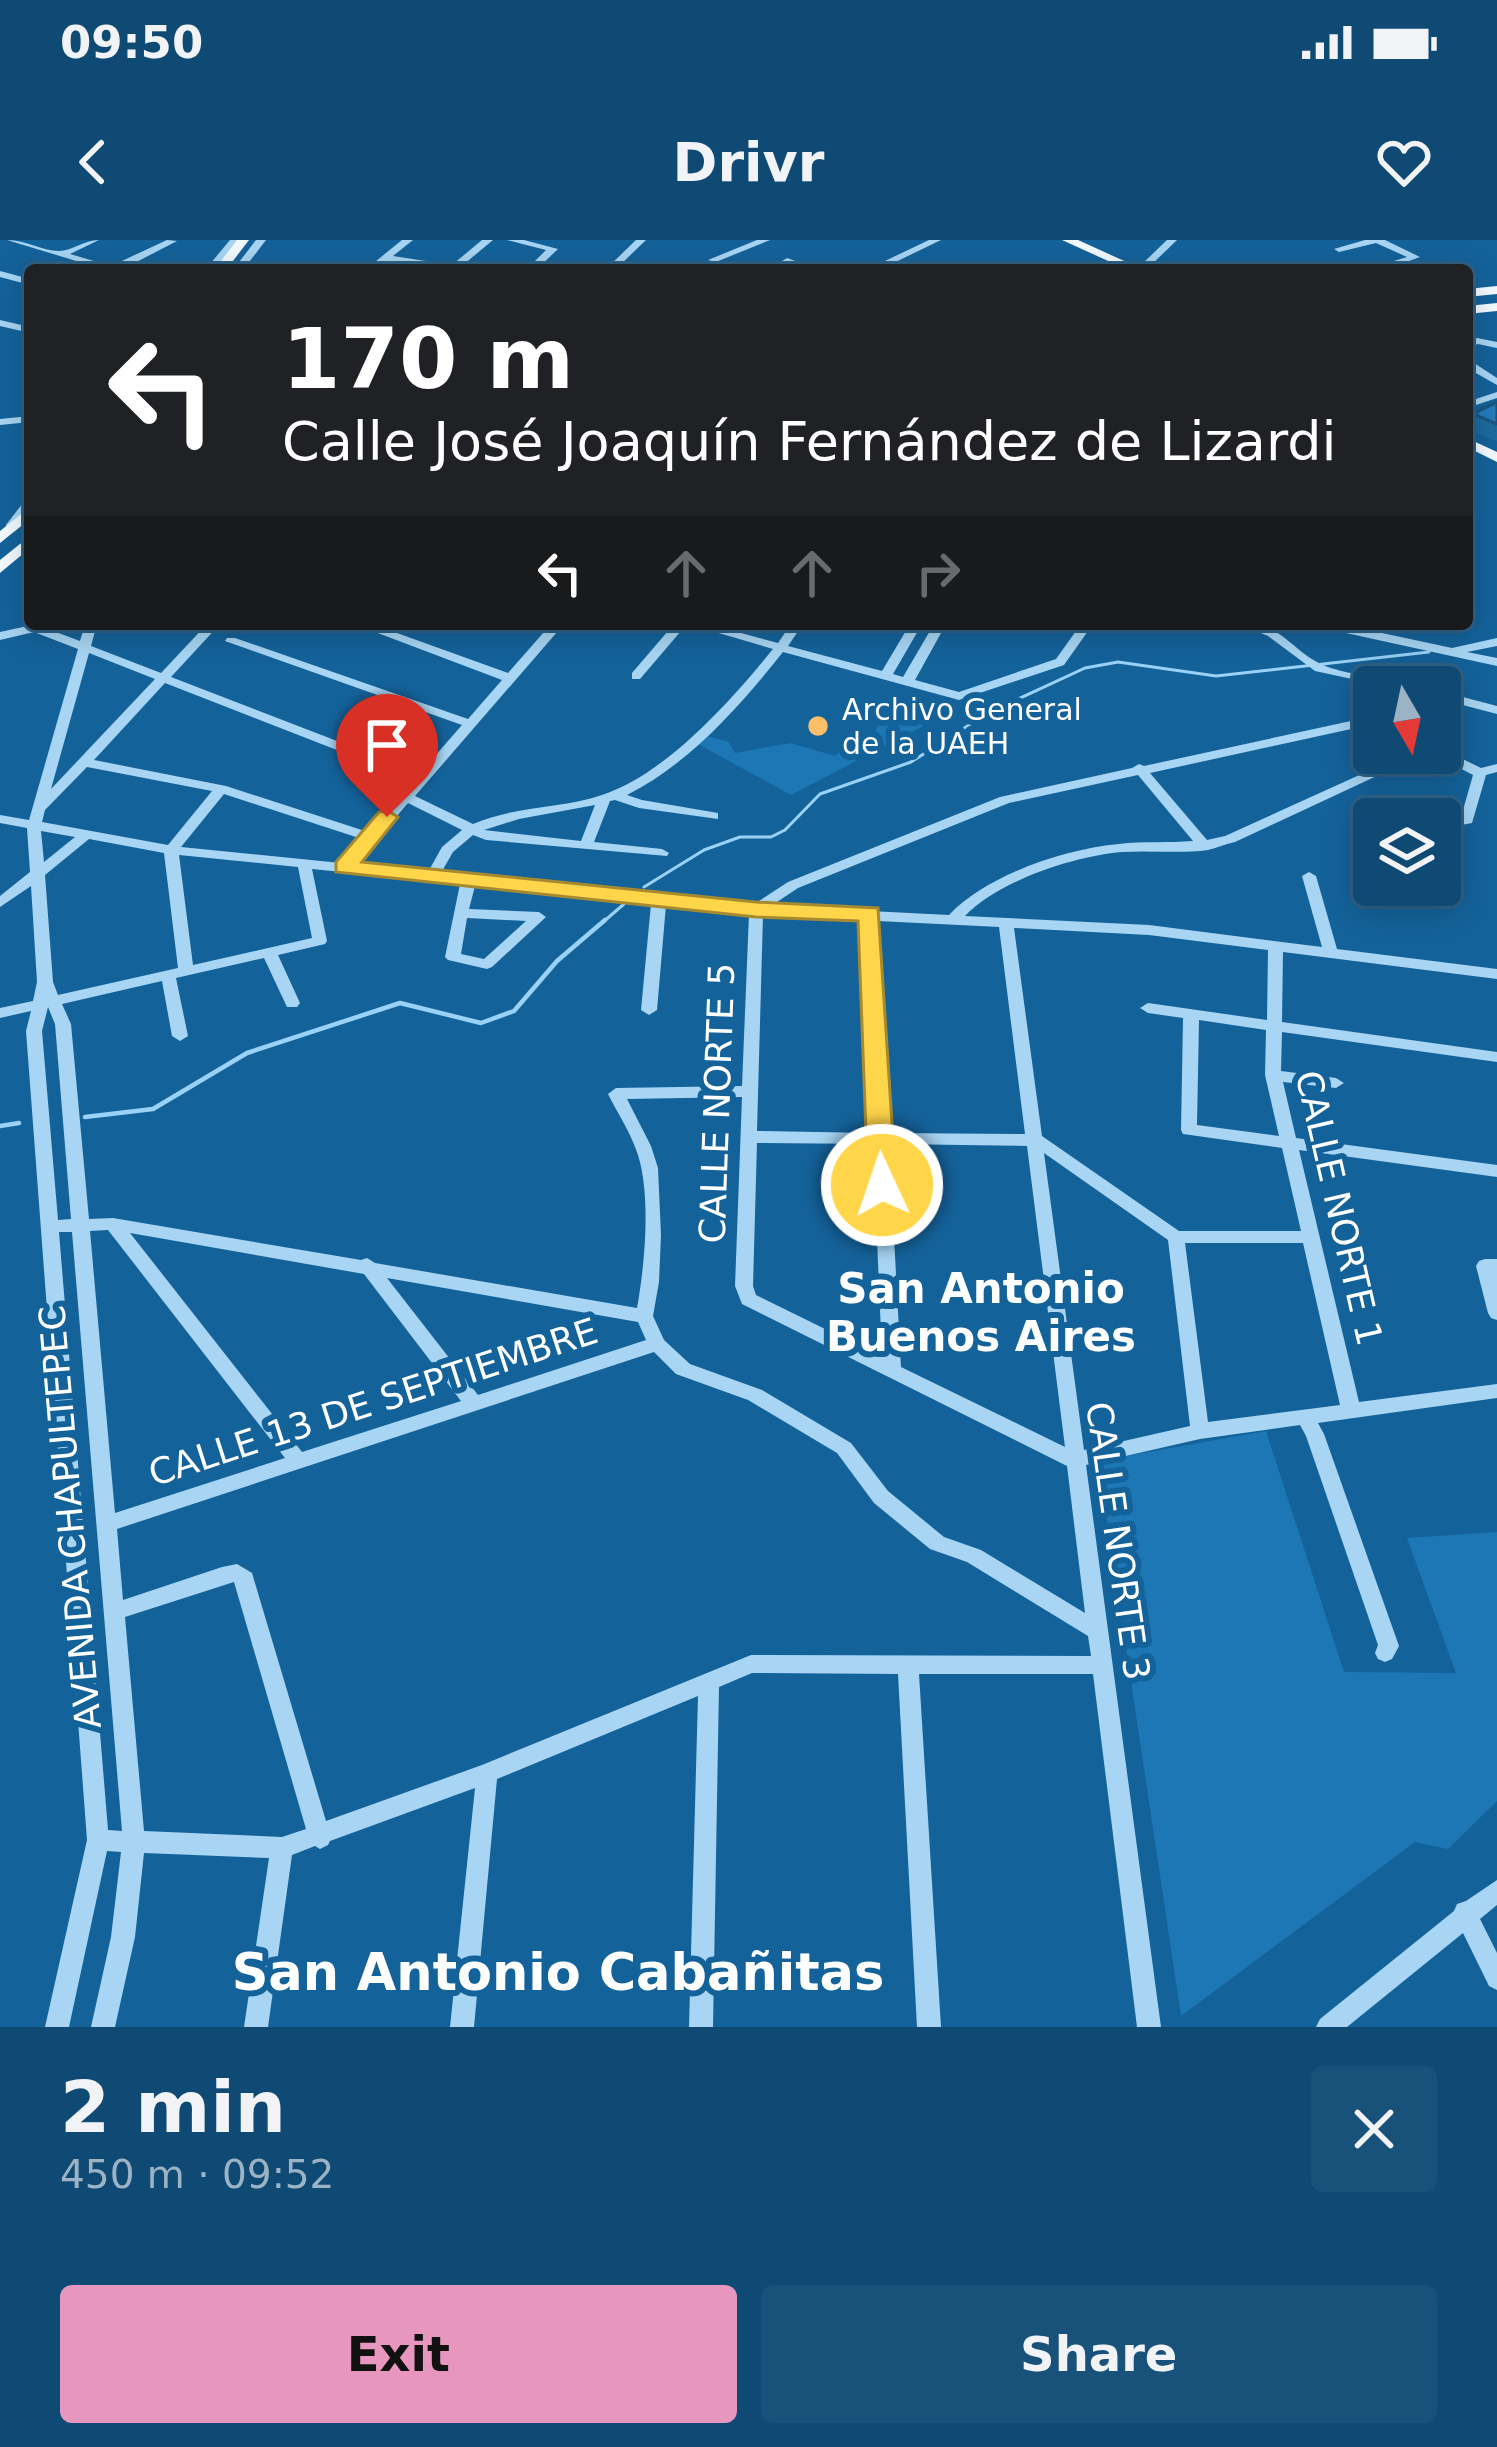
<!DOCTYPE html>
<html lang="en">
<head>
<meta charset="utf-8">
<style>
  :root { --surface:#0f4a74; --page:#185179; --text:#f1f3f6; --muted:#9bb3c5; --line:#2f6286; --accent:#e797bd }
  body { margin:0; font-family:"DejaVu Sans",sans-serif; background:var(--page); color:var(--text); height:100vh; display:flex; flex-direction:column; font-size:45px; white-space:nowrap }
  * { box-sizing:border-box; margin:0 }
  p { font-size:39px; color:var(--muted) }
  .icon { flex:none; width:66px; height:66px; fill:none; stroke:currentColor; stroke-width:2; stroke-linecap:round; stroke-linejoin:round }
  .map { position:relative; height:1787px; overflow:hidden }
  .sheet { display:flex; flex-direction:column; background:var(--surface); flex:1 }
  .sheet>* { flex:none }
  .guide { position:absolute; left:24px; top:24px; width:1449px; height:366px; border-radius:12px; box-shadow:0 6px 30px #0003,0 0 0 3px var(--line); background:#202124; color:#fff; overflow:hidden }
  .needle { width:78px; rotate:171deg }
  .buttons { position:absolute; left:1353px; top:426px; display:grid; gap:24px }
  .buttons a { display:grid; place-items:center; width:108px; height:108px; border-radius:12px; background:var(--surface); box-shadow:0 6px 30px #0003,0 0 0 3px var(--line); font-size:60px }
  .pin { position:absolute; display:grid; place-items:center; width:102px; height:102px; color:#fff; margin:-123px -51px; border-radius:50% 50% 50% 0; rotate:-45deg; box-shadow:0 0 12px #0007 }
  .pin .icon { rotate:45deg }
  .me { position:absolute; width:132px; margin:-66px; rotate:357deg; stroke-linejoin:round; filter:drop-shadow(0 0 9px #0008) }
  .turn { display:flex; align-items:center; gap:42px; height:252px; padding:0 60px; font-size:54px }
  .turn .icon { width:156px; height:156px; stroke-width:2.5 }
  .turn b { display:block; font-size:84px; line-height:102px }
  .lanes { display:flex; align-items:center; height:114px; padding:0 60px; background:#0003; justify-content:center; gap:60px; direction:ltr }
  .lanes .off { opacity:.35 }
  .round { display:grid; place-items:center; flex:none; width:126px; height:126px; border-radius:12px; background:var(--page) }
  .summary { display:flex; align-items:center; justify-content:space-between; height:204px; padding:0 60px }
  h1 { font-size:72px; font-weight:700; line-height:90px }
  .button { display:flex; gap:24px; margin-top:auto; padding:24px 60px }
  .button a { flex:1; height:138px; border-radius:12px; background:var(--accent); color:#111; font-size:48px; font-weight:700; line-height:138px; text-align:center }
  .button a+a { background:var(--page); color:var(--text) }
  .status { display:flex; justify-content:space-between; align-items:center; height:84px; padding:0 60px; background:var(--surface); direction:ltr }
  .status svg { height:33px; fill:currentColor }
  header { display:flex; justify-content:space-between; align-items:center; height:156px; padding:0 60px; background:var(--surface); font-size:54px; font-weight:700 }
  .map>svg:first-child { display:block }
</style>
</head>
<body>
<div class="status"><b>09:50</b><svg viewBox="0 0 49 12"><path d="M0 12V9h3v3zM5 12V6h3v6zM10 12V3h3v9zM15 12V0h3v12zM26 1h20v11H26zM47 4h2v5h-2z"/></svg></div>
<header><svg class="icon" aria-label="back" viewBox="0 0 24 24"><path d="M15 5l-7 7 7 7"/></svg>Drivr<svg class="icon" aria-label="heart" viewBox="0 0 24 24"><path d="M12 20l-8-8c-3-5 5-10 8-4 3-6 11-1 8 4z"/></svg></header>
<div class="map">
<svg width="1497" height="1787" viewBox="0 0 1497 1787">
  <rect width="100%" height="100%" fill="#14629a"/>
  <g fill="#1c77b4">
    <path d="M 892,471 L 929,483 L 791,555 L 696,503 L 704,495 L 729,502 L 735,513 L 790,503 L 835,516 L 840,511 L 852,515 L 867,505 L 880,483 L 890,481 Z"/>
    <path d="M 1266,1191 L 1344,1432 L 1456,1433 L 1407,1298 L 1497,1292 L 1497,1561 L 1448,1609 L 1415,1602 L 1181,1776 L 1098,1221 Z"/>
  </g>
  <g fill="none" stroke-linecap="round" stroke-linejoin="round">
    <g stroke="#99d2f6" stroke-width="3">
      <path d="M 644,647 L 704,610 L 740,597 L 771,597 L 785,590 L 820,554 L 911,522 L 988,473 L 1085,428 L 1118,422 L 1216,436 L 1429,412"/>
      <path d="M 602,683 L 624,664"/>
    </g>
    <g stroke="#99d2f6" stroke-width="4.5">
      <path d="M 85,877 L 153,869 L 247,813 L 400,763 L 481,783 L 514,771 L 557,721 L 605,680"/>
      <path d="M 0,886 L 19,883"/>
    </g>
    <g fill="#a7d5f3" fill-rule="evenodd">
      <path d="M 7,0 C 26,0 42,11 59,11 C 72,11 84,0 99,0 L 70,14 L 111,26 L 167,0 L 177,1 L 121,30 L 106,30 Z"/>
      <path d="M 230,0 L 240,0 L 215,30 L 205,30 Z"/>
      <path d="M 256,0 L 266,0 L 243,30 L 233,30 Z"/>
      <path d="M 402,0 L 413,0 L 393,16 L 452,25 L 482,0 L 493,0 L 457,30 L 387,21 L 376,30 L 365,30 Z"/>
      <path d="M 507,0 L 524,0 L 558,9 L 536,30 L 526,30 L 546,10 Z"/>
      <path d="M 636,0 L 646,0 L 615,30 L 605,30 Z"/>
      <path d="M 757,0 L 770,0 L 716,22 L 708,20 Z"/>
      <path d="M 929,0 L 941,0 L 879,30 L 866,30 Z"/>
      <path d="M 1167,0 L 1177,0 L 1146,30 L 1140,30 L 1140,26 Z"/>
      <path d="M 1365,0 L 1385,0 L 1420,17 L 1384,30 L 1381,29 L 1381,25 L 1407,17 L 1376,3 L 1339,12 L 1334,9 Z"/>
      <path d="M 787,18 L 815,28 L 817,30 L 803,30 L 784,23 L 782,21 Z"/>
      <path d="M 981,24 L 984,25 L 984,29 L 969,30 Z"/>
      <path d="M 0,31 L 30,39 L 30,45 L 0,37 Z"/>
      <path d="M 0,80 L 30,87 L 30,93 L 0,86 Z"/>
      <path d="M 1477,98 L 1497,102 L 1497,108 L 1478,104 L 1467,108 L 1467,101 Z"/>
      <path d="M 1467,123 L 1474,123 L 1497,138 L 1497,145 L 1467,128 Z"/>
      <path d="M 1497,152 L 1497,158 L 1467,168 L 1467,162 Z"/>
      <path d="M 30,176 L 30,182 L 0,185 L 0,179 Z"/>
      <path d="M 30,258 L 30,269 L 14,289 L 6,289 L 6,285 L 26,259 Z"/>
      <path d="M 37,384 L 49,384 L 48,389 L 80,401 L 85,384 L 97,384 L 91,406 L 161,433 L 207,384 L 220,384 L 171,437 L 420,533 L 462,485 L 225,401 L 227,398 L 235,398 L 468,479 L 502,440 L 354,384 L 372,384 L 508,433 L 551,384 L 564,384 L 415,556 L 473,584 C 514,566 560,569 602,555 C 666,534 731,461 773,409 L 688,384 L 708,384 L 778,403 L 791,384 L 803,384 L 788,406 L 882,431 L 910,384 L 922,384 L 893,434 L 903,437 L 934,384 L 946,384 L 915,440 L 959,452 L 1056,419 L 1081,384 L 1093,384 L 1064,425 L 959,460 L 783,412 C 741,465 689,524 627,555 L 642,560 L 718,573 L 718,579 L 639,568 L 615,560 L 610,561 L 594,602 L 662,609 L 669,613 L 667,616 L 486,600 L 473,595 L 453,612 L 441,633 L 753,665 L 788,642 L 1000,557 L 1132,528 L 1139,524 L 1144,526 L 1374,476 L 1374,484 L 1150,533 L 1207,600 L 1225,596 L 1408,513 L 1426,513 L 1235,602 C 1226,604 1216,608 1208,610 C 1180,614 1150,610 1122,612 C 1074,616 998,641 965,676 L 1149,685 L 1322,707 L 1302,636 L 1309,632 L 1316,636 L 1337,709 L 1497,729 L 1497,739 L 1283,712 L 1282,782 L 1497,812 L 1497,822 L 1282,792 L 1281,831 L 1336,838 L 1344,843 L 1336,848 L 1283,842 L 1296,898 L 1497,925 L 1497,937 L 1299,910 L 1359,1162 L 1497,1144 L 1497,1158 L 1318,1183 L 1324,1194 L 1399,1406 L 1392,1419 L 1385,1422 L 1378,1419 L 1375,1413 L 1378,1405 L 1306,1196 L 1300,1185 L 1200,1199 L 1086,1225 L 1161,1787 L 1137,1787 L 1093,1434 L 919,1434 L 941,1787 L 917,1787 L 898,1434 L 752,1433 L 719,1447 L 713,1787 L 689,1787 L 698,1456 L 497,1539 L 474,1787 L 450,1787 L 475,1548 L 330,1601 L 328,1605 L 320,1609 L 315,1606 L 292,1615 L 268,1787 L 244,1787 L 269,1618 L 144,1613 L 135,1697 L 115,1787 L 91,1787 L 111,1697 L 121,1612 L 107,1611 L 69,1787 L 45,1787 L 87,1600 L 26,791 L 31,771 L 0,778 L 0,768 L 33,761 L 37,742 L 31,646 L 0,667 L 0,656 L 30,632 L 27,588 L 0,583 L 0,575 L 29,580 L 78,409 L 34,392 L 0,400 L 0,392 ZM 89,413 L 155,439 L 51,549 ZM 165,443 L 414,540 L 368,592 L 226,546 L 94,520 ZM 87,527 L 212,551 L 168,605 L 42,582 L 45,570 ZM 1138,535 L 1193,601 C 1169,603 1143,601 1119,604 C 1064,609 987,635 949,675 L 771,666 L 798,648 L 1009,563 ZM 224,554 L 362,599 L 341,623 L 181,607 ZM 408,563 L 462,590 L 442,607 L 428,632 L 355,625 ZM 595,565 L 581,601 L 484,590 L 519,579 ZM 41,591 L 75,597 L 44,622 ZM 89,599 L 164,613 L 178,728 L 58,755 L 53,742 L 45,635 ZM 179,615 L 298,627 L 312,698 L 193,725 ZM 312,629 L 460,644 L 445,717 L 448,720 L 487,729 L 492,727 L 546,677 L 539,672 L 469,669 L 475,646 L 651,664 L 641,770 L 649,775 L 657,770 L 666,665 L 749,674 L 742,846 L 616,848 L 608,854 C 618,874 631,893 638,915 C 651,957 645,1024 637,1068 L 375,1023 L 367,1018 L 361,1020 L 113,978 L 89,979 L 71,784 L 62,764 L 162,741 L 172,796 L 180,801 L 188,796 L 176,738 L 264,718 L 287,767 L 297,767 L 300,763 L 278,715 L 325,704 L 327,701 ZM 763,675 L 863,680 L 872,893 L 757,891 ZM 467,678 L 526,681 L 484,719 L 461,714 ZM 878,681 L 999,687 L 1025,894 L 889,893 ZM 1014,688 L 1149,695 L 1268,710 L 1267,780 L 1148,763 L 1140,768 L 1148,773 L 1183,778 L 1181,890 L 1183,894 L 1282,908 L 1301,991 L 1179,991 L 1042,896 ZM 48,767 L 55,784 L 71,979 L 58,980 L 42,791 ZM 1199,780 L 1266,790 L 1265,835 L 1279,896 L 1197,885 ZM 742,857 L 735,1046 L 742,1064 L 1067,1226 L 1085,1373 L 981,1310 L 944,1297 L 888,1251 L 851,1203 L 762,1150 L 690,1124 L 664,1100 L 653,1076 L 659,1042 L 661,995 L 658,928 L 651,906 L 627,859 ZM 757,903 L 873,904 L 882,1117 L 756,1055 L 753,1046 ZM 889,904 L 1027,906 L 1065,1207 L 901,1127 ZM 1044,913 L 1168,1000 L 1190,1186 L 1084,1210 ZM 108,990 L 285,1218 L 115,1273 L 90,991 ZM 59,992 L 72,992 L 122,1591 L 108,1590 ZM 130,993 L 364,1034 L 461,1161 L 302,1212 ZM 1185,1003 L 1303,1003 L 1340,1165 L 1208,1182 ZM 387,1038 L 638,1082 L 646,1100 L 478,1155 ZM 654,1112 L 676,1134 L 748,1160 L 837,1213 L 874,1263 L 930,1309 L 967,1322 L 1088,1396 L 1091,1416 L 751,1415 L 482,1525 L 326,1581 L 252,1333 L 237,1324 L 222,1327 L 123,1360 L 117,1289 ZM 234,1342 L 306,1589 L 282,1597 L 144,1591 L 125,1377 Z"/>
      <path d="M 674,384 L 687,384 L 640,439 L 632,439 L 632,433 Z"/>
      <path d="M 1239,384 C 1286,384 1287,408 1323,425 C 1340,433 1386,439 1407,443 L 1413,447 L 1389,447 L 1315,431 L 1268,396 Z"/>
      <path d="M 1317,384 L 1340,384 L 1452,408 L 1497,398 L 1497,406 L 1467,412 L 1497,418 L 1497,426 L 1323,388 Z"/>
      <path d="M 1440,451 L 1497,466 L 1497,474 L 1440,459 Z"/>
      <path d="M 1440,508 L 1481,528 L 1497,524 L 1497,532 L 1486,535 L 1472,583 L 1440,589 L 1440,581 L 1461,577 L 1473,535 L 1435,515 L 1434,513 L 1440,513 Z"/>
      <path d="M 1485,1019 L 1497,1019 L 1497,1080 L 1491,1078 L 1488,1073 L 1476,1026 L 1479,1021 Z"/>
      <path d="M 1497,1640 L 1497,1665 L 1480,1679 L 1497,1713 L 1497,1750 L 1489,1746 L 1463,1693 L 1347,1787 L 1316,1787 L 1320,1779 L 1454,1671 L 1457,1664 L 1466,1661 Z"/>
    </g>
    <g fill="#f3faff" fill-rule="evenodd">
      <path d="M 237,0 L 249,0 L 226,30 L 214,30 Z"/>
      <path d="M 1062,0 L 1078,0 L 1144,30 L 1128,30 Z"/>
      <path d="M 1497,46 L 1497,54 L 1467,57 L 1467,49 Z"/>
      <path d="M 1497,63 L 1497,71 L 1467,74 L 1467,66 Z"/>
      <path d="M 1467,198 L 1497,212 L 1497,222 L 1467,207 Z"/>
      <path d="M 30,267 L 30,279 L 0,303 L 0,291 Z"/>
      <path d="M 30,296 L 30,308 L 0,333 L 0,320 Z"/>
    </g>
  </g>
  <path fill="#1d6a9f" d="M 1497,162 L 1497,201 L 1469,190 L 1473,174 Z"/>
  <path fill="#227bb9" stroke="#185682" stroke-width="3" d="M 1497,162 L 1497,184 L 1473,174 Z"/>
  <path fill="#ffd54a" stroke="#a68a30" stroke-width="3" d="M 387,570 L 398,577 L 362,622 L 756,662 L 878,668 L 896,945 L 892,952 L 872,952 L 868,945 L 858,681 L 756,677 L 336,632 L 336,622 L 379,572 Z"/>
  <circle fill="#ffbe69" stroke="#14629a" stroke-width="4.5" cx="818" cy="486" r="12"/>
  <g text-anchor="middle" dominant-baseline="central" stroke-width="12" stroke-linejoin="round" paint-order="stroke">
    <g font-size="30" fill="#fff" stroke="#14629a" text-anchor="start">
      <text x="842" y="469">Archivo General<tspan x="842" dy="34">de la UAEH</tspan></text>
    </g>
    <g font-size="36" fill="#fff" stroke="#14629a">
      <text transform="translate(717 863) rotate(-88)">CALLE NORTE 5</text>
      <text transform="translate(1339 968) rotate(77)">CALLE NORTE 1</text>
      <text transform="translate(373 1162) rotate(-18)">CALLE 13 DE SEPTIEMBRE</text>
      <text transform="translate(70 1277) rotate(-95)">AVENIDA CHAPULTEPEC</text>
      <text transform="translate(1118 1301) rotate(82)">CALLE NORTE 3</text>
    </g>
    <g font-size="42" font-weight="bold" fill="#fff" stroke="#14629a">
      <text x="981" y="1048">San Antonio<tspan x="981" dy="48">Buenos Aires</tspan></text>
    </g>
    <g font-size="51" font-weight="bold" fill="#fff" stroke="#14629a">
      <text x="558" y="1732">San Antonio Cabañitas</text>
    </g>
  </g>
</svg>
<div class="buttons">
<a><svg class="needle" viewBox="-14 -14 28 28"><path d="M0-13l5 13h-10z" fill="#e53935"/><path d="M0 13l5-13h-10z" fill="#9bb3c5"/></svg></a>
<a><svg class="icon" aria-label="layers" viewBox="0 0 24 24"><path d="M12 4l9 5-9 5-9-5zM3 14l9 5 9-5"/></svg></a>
</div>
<div class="pin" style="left:387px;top:577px;background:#d93025"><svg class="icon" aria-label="arrive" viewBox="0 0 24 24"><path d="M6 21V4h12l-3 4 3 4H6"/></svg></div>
<svg class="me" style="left:882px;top:945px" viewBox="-20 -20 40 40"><circle r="17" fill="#ffd54a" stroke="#fff" stroke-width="3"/><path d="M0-11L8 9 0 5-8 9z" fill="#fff"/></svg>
<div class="guide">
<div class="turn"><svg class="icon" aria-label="left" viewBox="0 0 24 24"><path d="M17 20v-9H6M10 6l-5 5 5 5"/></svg><div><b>170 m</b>Calle José Joaquín Fernández de Lizardi</div></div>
<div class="lanes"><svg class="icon" aria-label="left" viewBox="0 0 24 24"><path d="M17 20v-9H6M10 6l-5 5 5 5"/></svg><svg class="icon off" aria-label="ahead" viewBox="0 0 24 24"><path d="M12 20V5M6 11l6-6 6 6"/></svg><svg class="icon off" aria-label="ahead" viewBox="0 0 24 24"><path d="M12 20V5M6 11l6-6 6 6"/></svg><svg class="icon off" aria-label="right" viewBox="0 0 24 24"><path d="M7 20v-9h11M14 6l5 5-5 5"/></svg></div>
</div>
</div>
<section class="sheet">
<div class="summary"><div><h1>2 min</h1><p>450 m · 09:52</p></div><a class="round"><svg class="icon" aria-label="close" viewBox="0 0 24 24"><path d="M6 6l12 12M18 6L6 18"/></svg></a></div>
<div class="button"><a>Exit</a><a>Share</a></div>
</section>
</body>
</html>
